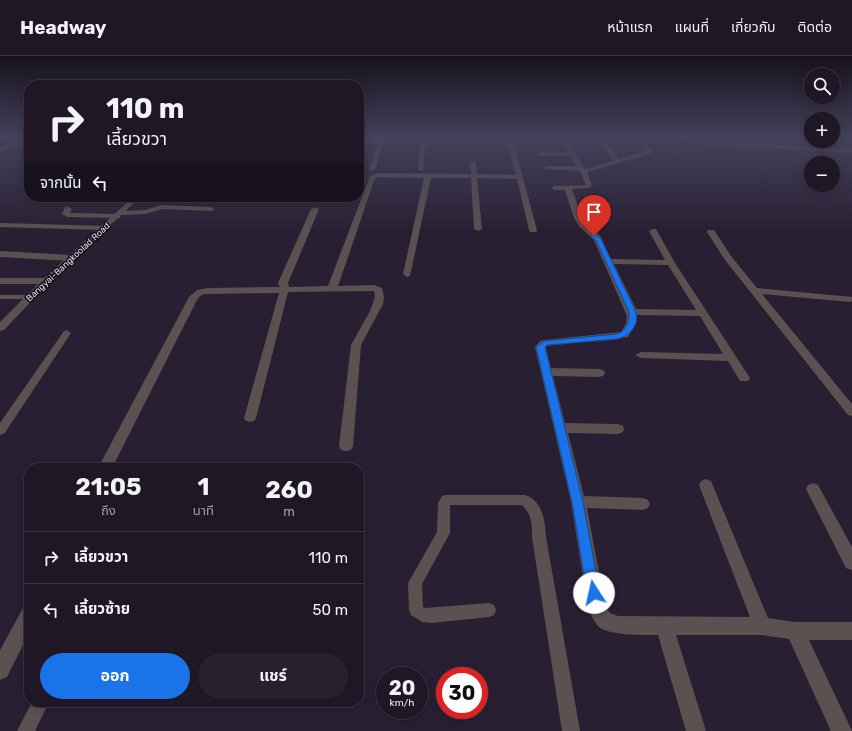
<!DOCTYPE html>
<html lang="th">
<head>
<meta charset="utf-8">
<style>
  :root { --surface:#1f1726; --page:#27202e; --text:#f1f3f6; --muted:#a19fa7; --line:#3c3643; --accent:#1a73e8 }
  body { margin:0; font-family:Rubik,"Noto Sans Thai",sans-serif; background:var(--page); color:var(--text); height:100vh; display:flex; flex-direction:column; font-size:15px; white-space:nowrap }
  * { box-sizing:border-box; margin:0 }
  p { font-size:13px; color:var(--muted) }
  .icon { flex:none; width:22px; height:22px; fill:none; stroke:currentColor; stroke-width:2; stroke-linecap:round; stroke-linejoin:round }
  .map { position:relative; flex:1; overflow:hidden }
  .side { position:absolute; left:24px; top:407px; width:340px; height:244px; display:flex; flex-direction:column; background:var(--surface); border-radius:16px; box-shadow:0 2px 10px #0003,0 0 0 1px var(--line) }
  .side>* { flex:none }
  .top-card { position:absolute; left:24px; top:24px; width:340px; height:122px; border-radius:16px; box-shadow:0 2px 10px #0003,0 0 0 1px var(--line); background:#1f1726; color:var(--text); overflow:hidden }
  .tools { position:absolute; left:804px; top:12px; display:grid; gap:8px }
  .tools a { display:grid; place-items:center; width:36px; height:36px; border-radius:50%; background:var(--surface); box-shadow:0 2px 10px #0003,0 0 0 1px var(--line); font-size:20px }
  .speed { position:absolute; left:376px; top:611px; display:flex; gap:8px; font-size:20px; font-weight:700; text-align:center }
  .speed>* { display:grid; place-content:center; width:52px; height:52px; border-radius:50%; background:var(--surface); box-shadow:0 2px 10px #0003,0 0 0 1px var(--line); line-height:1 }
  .speed small { font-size:10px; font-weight:400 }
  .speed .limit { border:6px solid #d22; background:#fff; color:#111 }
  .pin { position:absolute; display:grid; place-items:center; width:34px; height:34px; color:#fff; margin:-41px -17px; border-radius:50% 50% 50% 0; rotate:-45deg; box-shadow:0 0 4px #0007 }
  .pin .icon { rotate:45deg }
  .me { position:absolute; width:44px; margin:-22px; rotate:350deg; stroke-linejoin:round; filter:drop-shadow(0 0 3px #0008) }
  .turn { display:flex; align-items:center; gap:14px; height:84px; padding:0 16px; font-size:18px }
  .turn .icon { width:52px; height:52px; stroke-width:2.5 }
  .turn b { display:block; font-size:28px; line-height:34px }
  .then { display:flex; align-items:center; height:38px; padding:0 16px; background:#0003; gap:8px; font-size:15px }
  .eta { display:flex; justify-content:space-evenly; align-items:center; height:68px; text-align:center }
  .eta b { font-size:24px; font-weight:700; line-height:28px }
  .button { display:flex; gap:8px; margin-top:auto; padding:8px 16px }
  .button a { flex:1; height:46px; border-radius:24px; background:var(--accent); color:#fff; font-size:16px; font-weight:700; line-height:46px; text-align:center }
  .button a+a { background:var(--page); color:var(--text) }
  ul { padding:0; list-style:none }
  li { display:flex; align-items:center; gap:12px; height:52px; padding:0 16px; border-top:1px solid var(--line) }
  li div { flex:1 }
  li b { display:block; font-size:15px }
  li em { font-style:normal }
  header { display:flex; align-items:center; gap:24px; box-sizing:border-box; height:56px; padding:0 20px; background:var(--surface); border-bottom:1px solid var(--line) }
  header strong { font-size:19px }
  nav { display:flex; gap:22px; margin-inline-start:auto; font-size:14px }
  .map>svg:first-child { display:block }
</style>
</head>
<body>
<header>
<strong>Headway</strong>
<nav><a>หน้าแรก</a><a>แผนที่</a><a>เกี่ยวกับ</a><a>ติดต่อ</a></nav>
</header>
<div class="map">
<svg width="852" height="675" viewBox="0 0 852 675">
  <rect width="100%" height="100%" fill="#291f33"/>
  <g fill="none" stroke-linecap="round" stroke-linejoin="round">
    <path stroke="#766d7f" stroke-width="1.5" stroke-dasharray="1 1" stroke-linecap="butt" d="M 673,91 L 677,97"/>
    <g fill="#5d5050" fill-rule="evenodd">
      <path d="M 0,239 L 30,239 L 34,241 L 30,243 L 0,243 Z"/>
      <path d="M 67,274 L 71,277 L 4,378 L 0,379 L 0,367 L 64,275 Z"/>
      <path d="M 446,439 L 525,439 C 543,445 545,465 546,481 L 580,675 L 562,675 L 532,481 C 532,468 532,459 522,449 L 450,449 L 450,477 L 422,528 L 423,551 L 425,552 L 489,547 L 494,549 L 496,554 L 494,559 L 489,561 L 431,567 L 422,566 L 411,559 L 409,554 L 408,527 L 437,476 L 438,447 L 442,440 Z"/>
      <path d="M 32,646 L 49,646 L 35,675 L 17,675 Z"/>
    </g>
    <g fill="#5d5050" fill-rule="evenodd">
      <path d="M 0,81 L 29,83 L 29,87 L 22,86 L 22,88 L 0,96 L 0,92 L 18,86 L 0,85 Z"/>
      <path d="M 379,81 L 385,81 L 384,83 L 420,83 L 420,81 L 426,81 L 423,115 L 418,114 L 420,87 L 383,87 L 375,114 L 370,115 L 369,114 L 378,87 L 359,87 L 359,83 L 379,83 Z"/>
      <path d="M 506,81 L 512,81 L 537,174 L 536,176 L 530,176 L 529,174 L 517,123 L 477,122 L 482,173 L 478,175 L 474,173 L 471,122 L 431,122 L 410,220 L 407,221 L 403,218 L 424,122 L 379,121 L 375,122 L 338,230 L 374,229 L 382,232 L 384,241 L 383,248 L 361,289 L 353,390 L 351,394 L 346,395 L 341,394 L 339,390 L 351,289 L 370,255 L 375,241 L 374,235 L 288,236 L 256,362 L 254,365 L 250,366 L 246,365 L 244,362 L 279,237 L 208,238 L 203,238 L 198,242 L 112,412 L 98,412 L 189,241 L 197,234 L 208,232 L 280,231 L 278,227 L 311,153 L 315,151 L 319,153 L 288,227 L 289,231 L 328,230 L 370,120 L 379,117 L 471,118 L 470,107 L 473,105 L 476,107 L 477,118 L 516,119 Z"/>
      <path d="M 647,81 L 654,81 C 648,86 637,88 630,84 Z"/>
      <path d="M 664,81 L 678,81 L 709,85 L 852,93 L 852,97 L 709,89 Z"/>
      <path d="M 534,83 L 570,86 L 575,98 L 585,113 L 614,105 L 602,88 L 603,87 L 607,87 L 619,103 L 647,95 L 642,90 L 645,88 L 653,95 L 653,97 L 587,116 L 592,129 L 590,132 L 572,133 L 582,162 L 601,181 L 611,203 L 665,204 L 649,175 L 653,173 L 656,173 L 675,207 L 750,322 L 748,325 L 740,325 L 728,305 L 641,302 L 635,299 L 641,296 L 723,298 L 700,260 L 637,259 L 636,268 L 628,281 L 547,290 L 546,292 L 551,312 L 599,313 L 603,314 L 605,317 L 603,320 L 599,321 L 553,320 L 565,367 L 618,368 L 623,370 L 624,373 L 623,376 L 618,378 L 568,377 L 584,440 L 643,442 L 648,444 L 650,448 L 648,452 L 643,454 L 587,452 L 605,549 L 610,557 L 618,560 L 750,561 L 699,429 L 701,425 L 706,423 L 711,425 L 768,562 L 795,566 L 852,566 L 852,584 L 809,584 L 852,675 L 831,675 L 789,583 L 762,579 L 676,579 L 706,675 L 686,675 L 658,579 C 643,579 606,580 597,569 C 593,564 591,558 588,552 L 571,446 L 535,291 L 540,285 L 544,284 L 621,276 L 626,268 L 627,260 L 594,184 L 579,170 L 574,162 L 565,134 L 554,134 L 551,132 L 554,130 L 586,129 L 580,115 L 545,113 L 544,112 L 547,110 L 577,110 L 570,100 L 539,100 L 536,98 L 539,96 L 568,96 L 566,89 L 532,86 L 532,84 ZM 614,208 L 668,209 L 696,254 L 636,253 Z"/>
      <path d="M 346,141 L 352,141 L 352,142 L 349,144 Z"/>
      <path d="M 162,149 L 211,151 L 215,153 L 211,155 L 162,153 L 145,158 L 120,159 L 120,162 L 117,162 L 67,161 L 62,158 L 65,151 L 68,151 L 72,153 L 70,157 L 117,158 L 117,155 L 120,155 L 145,154 Z"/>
      <path d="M 3,167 L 104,170 L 108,172 L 104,174 L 0,171 L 0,167 Z"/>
      <path d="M 708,174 L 714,174 L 731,200 L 757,232 L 852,241 L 852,245 L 850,246 L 762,238 L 852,348 L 852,360 L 848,359 L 725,204 L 707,176 Z"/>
      <path d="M 0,195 L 71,199 L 75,202 L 71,205 L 0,201 Z"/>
      <path d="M 0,222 L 46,222 L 51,225 L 46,228 L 0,228 Z"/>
      <path d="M 813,427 L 818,429 L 852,491 L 852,514 L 846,512 L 806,433 L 808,429 Z"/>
      <path d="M 29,549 L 29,577 L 7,621 L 0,624 L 0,594 L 23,552 Z"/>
    </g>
    <path fill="#5d5050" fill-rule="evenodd" d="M 133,141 L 140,141 L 43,233 L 4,274 L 0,275 L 0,266 L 37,229 Z"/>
  </g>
  <linearGradient id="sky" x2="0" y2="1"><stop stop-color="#17111c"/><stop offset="0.46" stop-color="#43425b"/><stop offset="1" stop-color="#43425b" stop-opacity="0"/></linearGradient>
  <rect width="852" height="176" fill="url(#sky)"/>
  <path fill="#1a73e8" stroke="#114b97" d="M 594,178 L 601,183 L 636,256 C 639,269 630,280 618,283 L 547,289 L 545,291 L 583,446 L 600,537 L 599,541 L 594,543 L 589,541 L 587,537 L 572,446 L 536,291 L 544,285 L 617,278 C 626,275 630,265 629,256 L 596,184 L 591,180 Z"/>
  <g text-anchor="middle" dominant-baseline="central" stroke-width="3" stroke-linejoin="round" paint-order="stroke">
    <g font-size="9" fill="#e6e0ee" stroke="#0f0b14">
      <text transform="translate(68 206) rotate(-43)">Bangyai-Bangkoolad Road</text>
    </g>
  </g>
</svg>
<div class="tools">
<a><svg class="icon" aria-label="search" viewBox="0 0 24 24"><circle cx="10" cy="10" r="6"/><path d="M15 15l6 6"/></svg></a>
<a>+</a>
<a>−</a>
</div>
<div class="speed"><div>20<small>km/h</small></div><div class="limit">30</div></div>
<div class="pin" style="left:594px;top:180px;background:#d93025"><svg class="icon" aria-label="arrive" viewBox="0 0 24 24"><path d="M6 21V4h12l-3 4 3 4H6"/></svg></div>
<svg class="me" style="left:594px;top:537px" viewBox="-20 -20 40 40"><circle r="19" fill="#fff"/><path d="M0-13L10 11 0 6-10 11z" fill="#1a73e8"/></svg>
<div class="top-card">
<div class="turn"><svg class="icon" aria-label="right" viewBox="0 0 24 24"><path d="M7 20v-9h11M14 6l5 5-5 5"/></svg><div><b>110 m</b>เลี้ยวขวา</div></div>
<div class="then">จากนั้น<svg class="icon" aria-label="left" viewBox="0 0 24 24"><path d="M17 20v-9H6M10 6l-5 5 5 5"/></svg></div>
</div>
<section class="side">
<div class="eta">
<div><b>21:05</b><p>ถึง</p></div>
<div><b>1</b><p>นาที</p></div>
<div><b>260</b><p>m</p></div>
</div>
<ul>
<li><svg class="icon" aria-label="right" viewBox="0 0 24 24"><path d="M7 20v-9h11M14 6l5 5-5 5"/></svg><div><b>เลี้ยวขวา</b></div><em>110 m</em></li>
<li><svg class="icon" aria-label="left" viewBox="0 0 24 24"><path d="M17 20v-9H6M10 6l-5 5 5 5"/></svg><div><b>เลี้ยวซ้าย</b></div><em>50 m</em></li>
</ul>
<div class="button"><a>ออก</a><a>แชร์</a></div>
</section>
</div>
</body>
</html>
